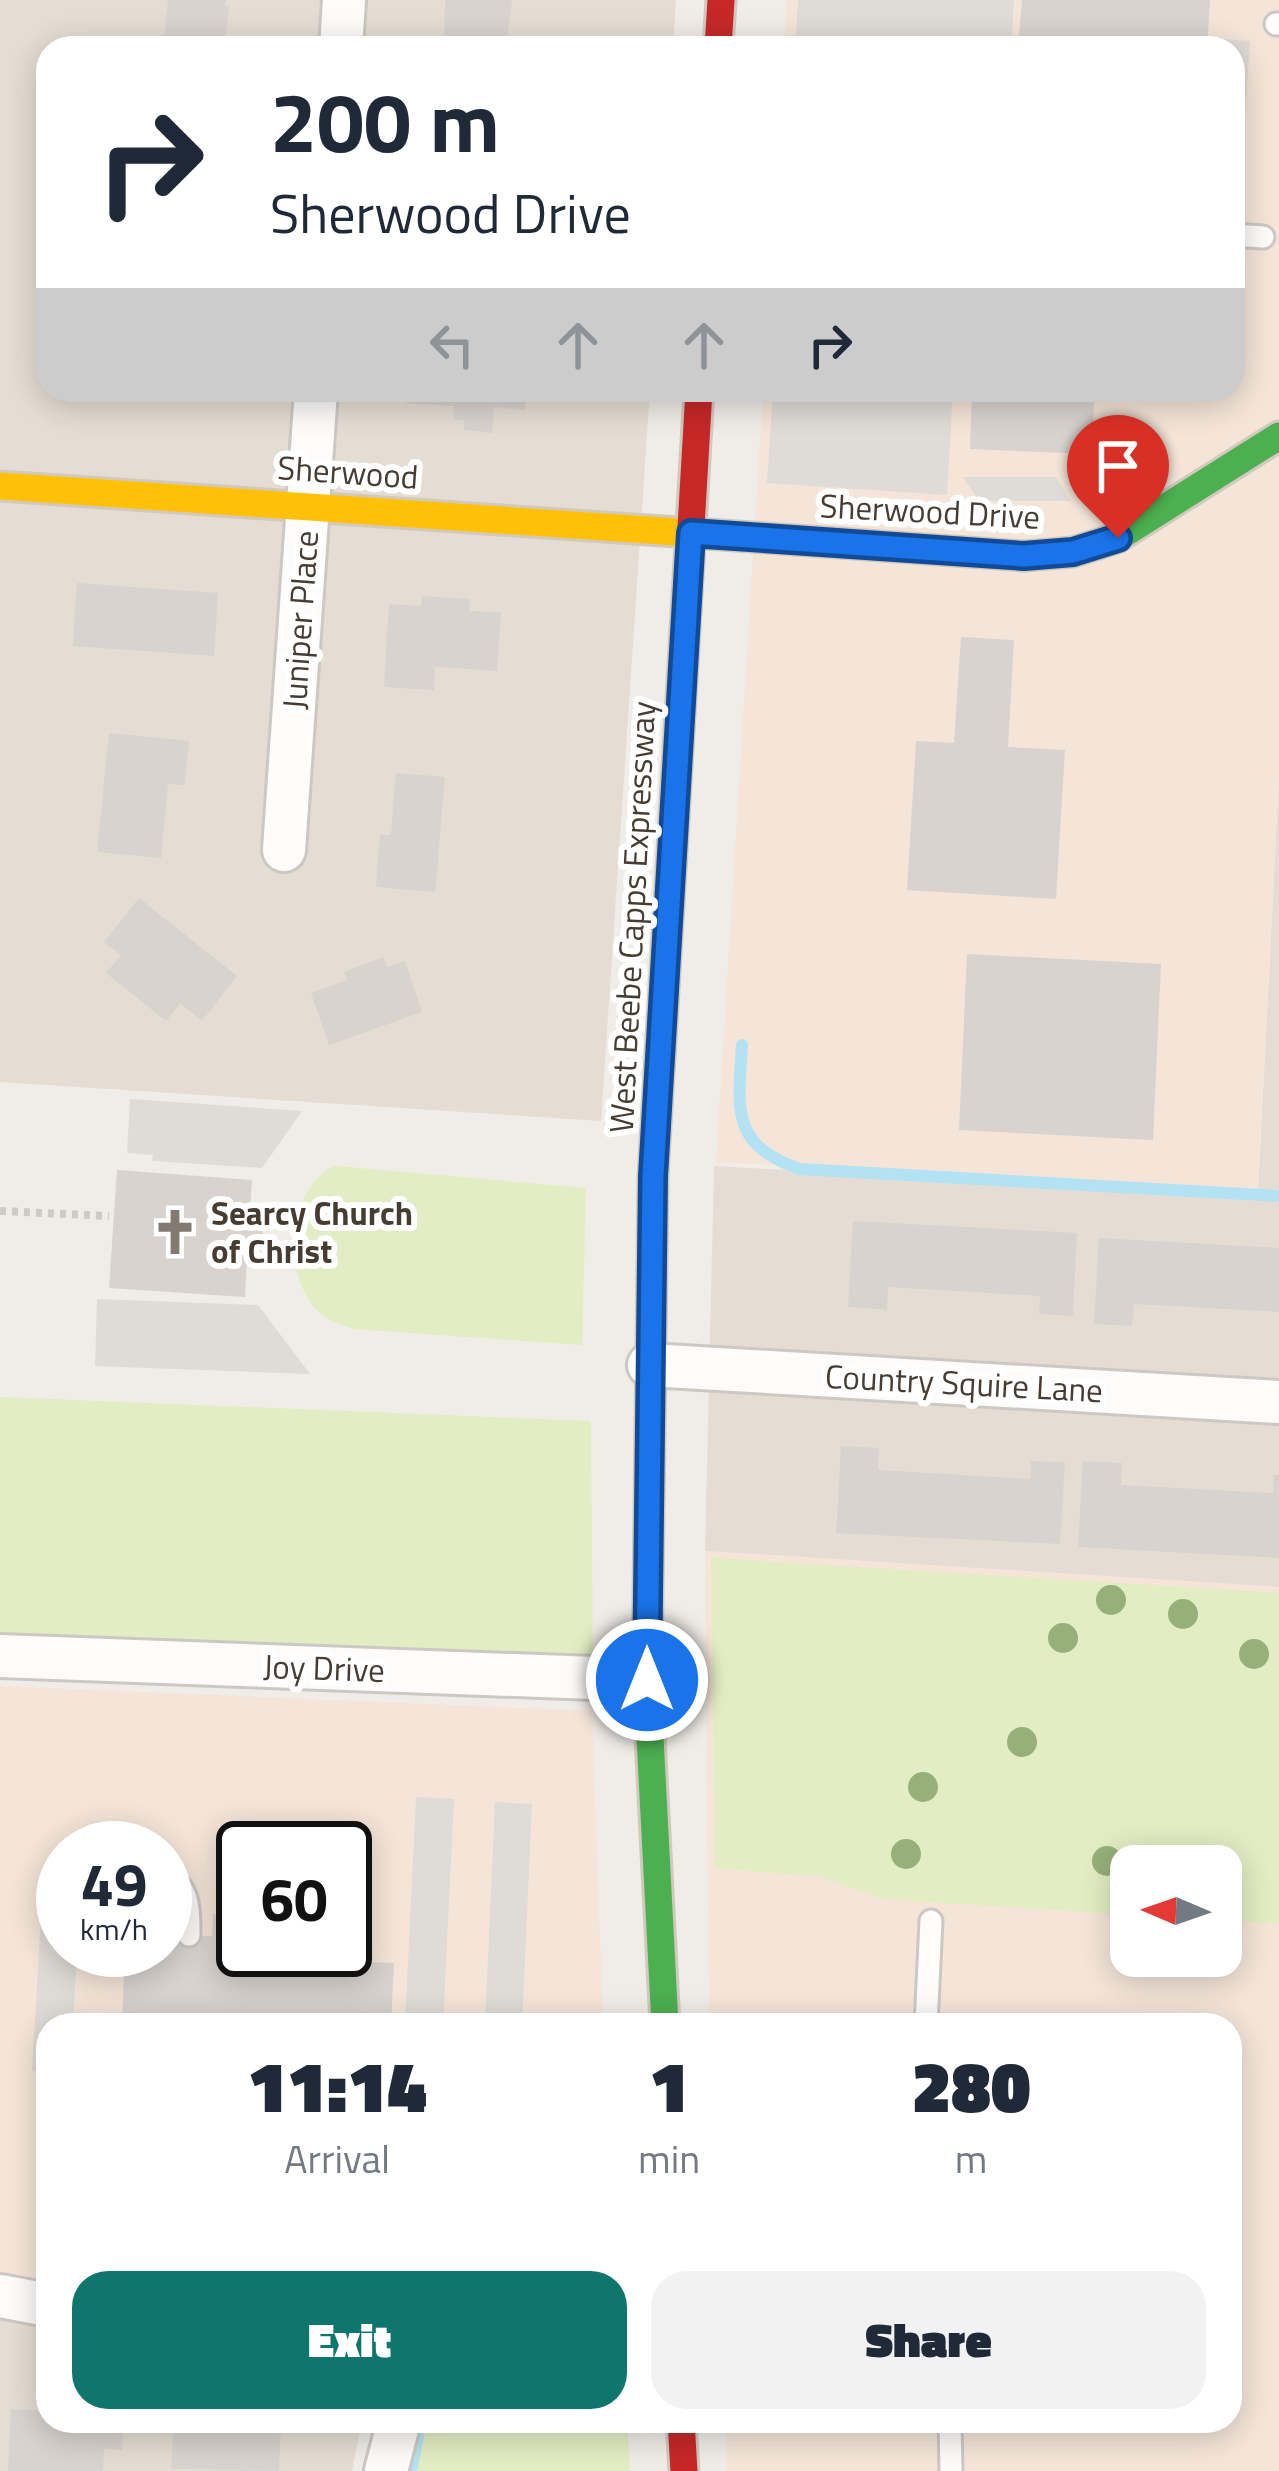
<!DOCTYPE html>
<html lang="en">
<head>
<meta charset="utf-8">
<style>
  :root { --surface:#fff; --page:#f2f2f3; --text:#1f2937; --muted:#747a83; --accent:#0f766e }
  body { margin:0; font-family:"Titillium Web",sans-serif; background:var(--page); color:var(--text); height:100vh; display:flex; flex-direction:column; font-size:45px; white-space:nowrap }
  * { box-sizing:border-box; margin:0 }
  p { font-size:39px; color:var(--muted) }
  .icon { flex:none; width:66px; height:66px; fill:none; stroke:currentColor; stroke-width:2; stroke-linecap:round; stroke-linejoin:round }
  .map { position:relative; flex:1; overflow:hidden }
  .details { position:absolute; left:36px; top:2013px; width:1206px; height:420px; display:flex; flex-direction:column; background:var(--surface); border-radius:36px; box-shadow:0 6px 30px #0003 }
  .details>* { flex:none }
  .banner { position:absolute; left:36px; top:36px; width:1209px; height:366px; border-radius:36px; box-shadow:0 6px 30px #0003; background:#fff; color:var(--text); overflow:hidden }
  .needle { width:78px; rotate:272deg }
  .buttons { position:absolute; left:1110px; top:1845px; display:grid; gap:24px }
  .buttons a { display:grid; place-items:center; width:132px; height:132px; border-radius:24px; background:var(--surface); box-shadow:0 6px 30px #0003; font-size:60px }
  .speed { position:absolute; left:36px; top:1821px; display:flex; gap:24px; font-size:60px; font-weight:700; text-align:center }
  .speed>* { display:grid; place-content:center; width:156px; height:156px; border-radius:50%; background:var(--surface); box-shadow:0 6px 30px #0003; line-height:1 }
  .speed small { font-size:30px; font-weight:400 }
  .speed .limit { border:6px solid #111; border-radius:18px; background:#fff; color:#111 }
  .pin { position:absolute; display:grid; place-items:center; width:102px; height:102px; color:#fff; margin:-123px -51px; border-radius:50% 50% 50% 0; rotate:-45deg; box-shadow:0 0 12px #0007 }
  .pin .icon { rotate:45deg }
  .me { position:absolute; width:132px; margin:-66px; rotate:0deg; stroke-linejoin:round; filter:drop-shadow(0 0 9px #0008) }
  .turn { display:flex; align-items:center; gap:42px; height:252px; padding:0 36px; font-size:54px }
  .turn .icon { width:156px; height:156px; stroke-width:2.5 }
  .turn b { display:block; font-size:84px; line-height:102px }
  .lanes { display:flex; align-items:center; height:114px; padding:0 36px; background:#0003; justify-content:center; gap:60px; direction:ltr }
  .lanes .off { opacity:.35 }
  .eta { display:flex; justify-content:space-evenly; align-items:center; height:204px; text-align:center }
  .eta b { font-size:72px; font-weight:800; line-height:84px }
  .primary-button { display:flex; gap:24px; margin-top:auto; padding:24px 36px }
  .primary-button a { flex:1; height:138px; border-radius:36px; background:var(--accent); color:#fff; font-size:48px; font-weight:800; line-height:138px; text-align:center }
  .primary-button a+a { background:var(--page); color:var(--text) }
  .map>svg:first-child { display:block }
</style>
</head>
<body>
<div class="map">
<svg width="1279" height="2471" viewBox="0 0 1279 2471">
  <rect width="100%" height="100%" fill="#f0ece7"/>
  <g fill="#e5ddd3">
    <path d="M 0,0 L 676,0 L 673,48 L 48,48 L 48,390 L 650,390 L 601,1121 L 0,1082 Z"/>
    <path d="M 1279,775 L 1279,1192 L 1258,1191 Z"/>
    <path d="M 714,1166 L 1279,1197 L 1279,1587 L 705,1551 Z"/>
    <path d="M 0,2315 L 48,2325 L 48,2421 L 362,2421 L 352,2471 L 0,2471 Z"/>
  </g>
  <g fill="#f5e5d8" fill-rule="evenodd">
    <path d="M 787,0 L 1279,0 L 1279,775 L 1258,1191 L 716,1162 L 763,390 L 1233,390 L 1233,48 L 784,48 Z"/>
    <path d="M 705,1551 L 1279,1587 L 1279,2471 L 727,2471 L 725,2421 L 1230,2421 L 1230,2025 L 709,2025 ZM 1131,1866 L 1221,1866 L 1221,1956 L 1131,1956 Z"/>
    <path d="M 0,1686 L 592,1711 L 603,2025 L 48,2025 L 48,2287 L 0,2282 ZM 63,1848 L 165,1848 L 165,1950 L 63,1950 ZM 243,1848 L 345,1848 L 345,1950 L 243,1950 Z"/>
  </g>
  <g fill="#e2edc3">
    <path d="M 335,1166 L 586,1188 L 582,1345 L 354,1329 C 341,1325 328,1321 319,1312 C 281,1277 286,1188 335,1166 Z"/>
    <path d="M 0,1397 L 591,1421 L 593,1670 L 0,1644 Z"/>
    <path d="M 711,1558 L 1279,1593 L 1279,1924 L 1221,1920 L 1221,1866 L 1131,1866 L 1131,1915 L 883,1899 L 821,1877 L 715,1868 Z"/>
    <path d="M 405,2421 L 627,2421 L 630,2471 L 394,2471 Z"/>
  </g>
  <g fill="#dfdbd6">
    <path d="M 798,0 L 1014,0 L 1011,48 L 795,48 Z"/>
    <path d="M 1212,38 L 1250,41 L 1238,219 L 1233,219 L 1233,48 L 1211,48 Z"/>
    <path d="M 773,390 L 953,390 L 947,495 L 767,483 Z"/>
    <path d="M 963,477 L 1056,477 L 1071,501 L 979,501 Z"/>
    <path d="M 130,1099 L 302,1111 L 262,1168 L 152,1161 L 153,1155 L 127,1153 Z"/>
    <path d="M 97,1299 L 258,1305 L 310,1374 L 95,1366 Z"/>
    <path d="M 416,1797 L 454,1799 L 443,2025 L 405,2025 Z"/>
    <path d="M 495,1802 L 532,1804 L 522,2025 L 485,2025 Z"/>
    <path d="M 41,1916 L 63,1917 L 63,1950 L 77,1950 L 73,2025 L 48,2025 L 48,2072 L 32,2071 Z"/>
  </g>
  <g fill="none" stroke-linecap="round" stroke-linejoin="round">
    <g stroke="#b2e2f3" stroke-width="12">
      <path d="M 742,1045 C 738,1109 730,1145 800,1169 L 1279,1196"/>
      <path d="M 411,2471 L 421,2421"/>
    </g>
  </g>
  <g fill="#d8d3ce">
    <path d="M 168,0 L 226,0 L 225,6 L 229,6 L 224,48 L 163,45 Z"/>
    <path d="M 445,0 L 512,0 L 506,48 L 444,48 Z"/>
    <path d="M 1022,0 L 1210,0 L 1207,48 L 1018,48 Z"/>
    <path d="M 116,390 L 152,390 L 152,396 L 116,394 Z"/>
    <path d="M 406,390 L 527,390 L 525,410 L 494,407 L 492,433 L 464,430 L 464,420 L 453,419 L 454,406 L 405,403 Z"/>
    <path d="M 972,390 L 1104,390 L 1104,402 L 1094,401 L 1092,454 L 970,449 Z"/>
    <path d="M 77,583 L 218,593 L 214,656 L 73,646 Z"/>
    <path d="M 422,596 L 470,599 L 469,611 L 501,612 L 497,671 L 435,667 L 434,690 L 384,687 L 389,604 L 421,606 Z"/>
    <path d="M 961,637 L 1014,640 L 1008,747 L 1065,750 L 1056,899 L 907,890 L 916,741 L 954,743 Z"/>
    <path d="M 109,733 L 189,741 L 185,785 L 168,784 L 161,858 L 97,852 Z"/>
    <path d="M 396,773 L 445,777 L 435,892 L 376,887 L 380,835 L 391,835 Z"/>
    <path d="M 139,898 L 237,976 L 202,1021 L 180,1003 L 166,1021 L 106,973 L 121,955 L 104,942 Z"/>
    <path d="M 967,954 L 1161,964 L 1153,1140 L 959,1130 Z"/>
    <path d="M 383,957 L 387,967 L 405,961 L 422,1012 L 329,1045 L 311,993 L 347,980 L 344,972 Z"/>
    <path d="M 117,1170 L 252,1180 L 249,1221 L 263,1222 L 261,1256 L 247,1255 L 245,1297 L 109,1288 Z"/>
    <path d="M 853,1221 L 1077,1233 L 1073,1316 L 1039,1314 L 1040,1296 L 888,1287 L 887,1310 L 848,1307 Z"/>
    <path d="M 1099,1238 L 1279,1248 L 1279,1312 L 1134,1304 L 1132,1326 L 1094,1324 Z"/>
    <path d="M 841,1446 L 879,1448 L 878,1470 L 1030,1479 L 1031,1461 L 1065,1462 L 1060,1544 L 836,1533 Z"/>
    <path d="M 1083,1461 L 1122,1463 L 1121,1485 L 1273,1493 L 1274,1475 L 1279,1475 L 1279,1558 L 1078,1547 Z"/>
    <path d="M 234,1882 L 243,1883 L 243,1950 L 346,1950 L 346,1961 L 394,1963 L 391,2025 L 122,2025 L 125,1950 L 165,1950 L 165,1934 L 212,1936 L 213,1914 L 233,1915 Z"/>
    <path d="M 11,2409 L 48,2411 L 48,2421 L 123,2421 L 122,2450 L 104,2449 L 103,2471 L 8,2471 Z"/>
    <path d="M 174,2421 L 281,2422 L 279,2471 L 171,2469 Z"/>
  </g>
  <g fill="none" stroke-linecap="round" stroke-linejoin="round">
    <defs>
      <g id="lane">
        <path d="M 1276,24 L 1279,24"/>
        <path d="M 1233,235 L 1263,237"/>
        <path d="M 165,1873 C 190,1888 189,1909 189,1935"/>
        <path d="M 926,2025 L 931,1921"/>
        <path d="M 950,2421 L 951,2471"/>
      </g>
      <g id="street">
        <path d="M 341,48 L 344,0"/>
        <path d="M 284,850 L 316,390"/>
        <path d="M 649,1365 L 1279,1402"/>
        <path d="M 0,1656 L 647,1680"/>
        <path d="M 0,2296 L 48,2305"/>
        <path d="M 386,2471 L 399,2421"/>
      </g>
      <g id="fast">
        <path d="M 795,540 L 1024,556 L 1073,552 L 1117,538 L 1279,436"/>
        <path d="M 662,1024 L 653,1176 L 647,1680 L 665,2025"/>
      </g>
      <path id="slow" d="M 0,486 L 795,540"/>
      <g id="jam">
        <path d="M 718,48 L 721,0"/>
        <path d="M 662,1024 L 699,390"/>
        <path d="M 681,2421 L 684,2471"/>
      </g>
    </defs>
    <use href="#lane" stroke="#ccc8c3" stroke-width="27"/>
    <use href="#street" stroke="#ccc8c3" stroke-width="48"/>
    <use href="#fast" stroke="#d1c9be" stroke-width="33"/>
    <use href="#slow" stroke="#d1c9be" stroke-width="33"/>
    <use href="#jam" stroke="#d1c9be" stroke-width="33"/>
    <path stroke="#cecac5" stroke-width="8" stroke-dasharray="6 6" stroke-linecap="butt" d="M 0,1211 L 109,1216"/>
    <use href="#lane" stroke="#fdfcfb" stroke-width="21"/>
    <use href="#street" stroke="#fdfcfb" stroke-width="42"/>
    <use href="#fast" stroke="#4caf50" stroke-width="27"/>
    <use href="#slow" stroke="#ffc107" stroke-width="27"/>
    <use href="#jam" stroke="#c62828" stroke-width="27"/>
  </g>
  <g fill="#97b07a">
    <circle cx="1111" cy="1600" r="15"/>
    <circle cx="1183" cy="1614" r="15"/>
    <circle cx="1063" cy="1638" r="15"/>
    <circle cx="1254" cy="1654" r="15"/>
    <circle cx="1022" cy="1742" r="15"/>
    <circle cx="923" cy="1787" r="15"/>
    <circle cx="906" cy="1854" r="15"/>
    <circle cx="1107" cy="1861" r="15"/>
  </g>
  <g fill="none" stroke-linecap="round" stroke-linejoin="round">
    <defs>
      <path id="route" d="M 647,1680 L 653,1176 L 691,533 L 1024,556 L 1073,552 L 1118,538"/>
    </defs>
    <use href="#route" stroke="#114b97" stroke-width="30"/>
    <use href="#route" stroke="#1a73e8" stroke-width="21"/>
  </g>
  <defs>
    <symbol id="church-bare" viewBox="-9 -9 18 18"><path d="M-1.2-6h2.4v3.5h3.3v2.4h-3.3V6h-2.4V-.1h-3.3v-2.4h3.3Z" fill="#827a71" stroke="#fff" stroke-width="2.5" paint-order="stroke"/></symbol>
  </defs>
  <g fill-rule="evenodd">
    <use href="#church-bare" x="142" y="1199" width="66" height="66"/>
  </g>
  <g text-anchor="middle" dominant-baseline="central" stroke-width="12" stroke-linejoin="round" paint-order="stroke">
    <g font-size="33" fill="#463c32" stroke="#fff">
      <text transform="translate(348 472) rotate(4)">Sherwood</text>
      <text transform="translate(930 511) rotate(3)">Sherwood Drive</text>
      <text transform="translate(300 620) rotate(-86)">Juniper Place</text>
      <text transform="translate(632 917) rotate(-87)">West Beebe Capps Expressway</text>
      <text transform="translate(964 1383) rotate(3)">Country Squire Lane</text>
      <text transform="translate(324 1668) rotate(2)">Joy Drive</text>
    </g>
    <g font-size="33" font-weight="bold" fill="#463c32" stroke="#fff" text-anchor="start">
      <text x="211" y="1213">Searcy Church<tspan x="211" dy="38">of Christ</tspan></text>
    </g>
  </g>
</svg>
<div class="buttons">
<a><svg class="needle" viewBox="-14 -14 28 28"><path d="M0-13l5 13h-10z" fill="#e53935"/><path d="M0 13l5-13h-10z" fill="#747a83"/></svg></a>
</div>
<div class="speed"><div>49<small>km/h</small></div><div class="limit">60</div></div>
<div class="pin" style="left:1118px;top:538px;background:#d93025"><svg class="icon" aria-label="arrive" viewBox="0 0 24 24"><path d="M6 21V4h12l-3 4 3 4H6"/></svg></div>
<svg class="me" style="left:647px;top:1680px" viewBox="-20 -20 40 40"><circle r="17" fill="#1a73e8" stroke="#fff" stroke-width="3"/><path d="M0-11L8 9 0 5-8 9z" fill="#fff"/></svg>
<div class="banner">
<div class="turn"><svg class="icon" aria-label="right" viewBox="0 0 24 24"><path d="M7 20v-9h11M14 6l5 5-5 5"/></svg><div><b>200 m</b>Sherwood Drive</div></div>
<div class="lanes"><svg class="icon off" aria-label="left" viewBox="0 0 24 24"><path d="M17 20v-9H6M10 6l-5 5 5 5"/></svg><svg class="icon off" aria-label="ahead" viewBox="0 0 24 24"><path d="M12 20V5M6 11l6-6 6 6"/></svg><svg class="icon off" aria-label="ahead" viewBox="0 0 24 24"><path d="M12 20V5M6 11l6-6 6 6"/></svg><svg class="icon" aria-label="right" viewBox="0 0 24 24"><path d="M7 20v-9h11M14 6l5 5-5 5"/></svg></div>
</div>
<section class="details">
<div class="eta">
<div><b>11:14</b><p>Arrival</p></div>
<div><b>1</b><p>min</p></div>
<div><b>280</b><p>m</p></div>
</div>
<div class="primary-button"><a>Exit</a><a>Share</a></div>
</section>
</div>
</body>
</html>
